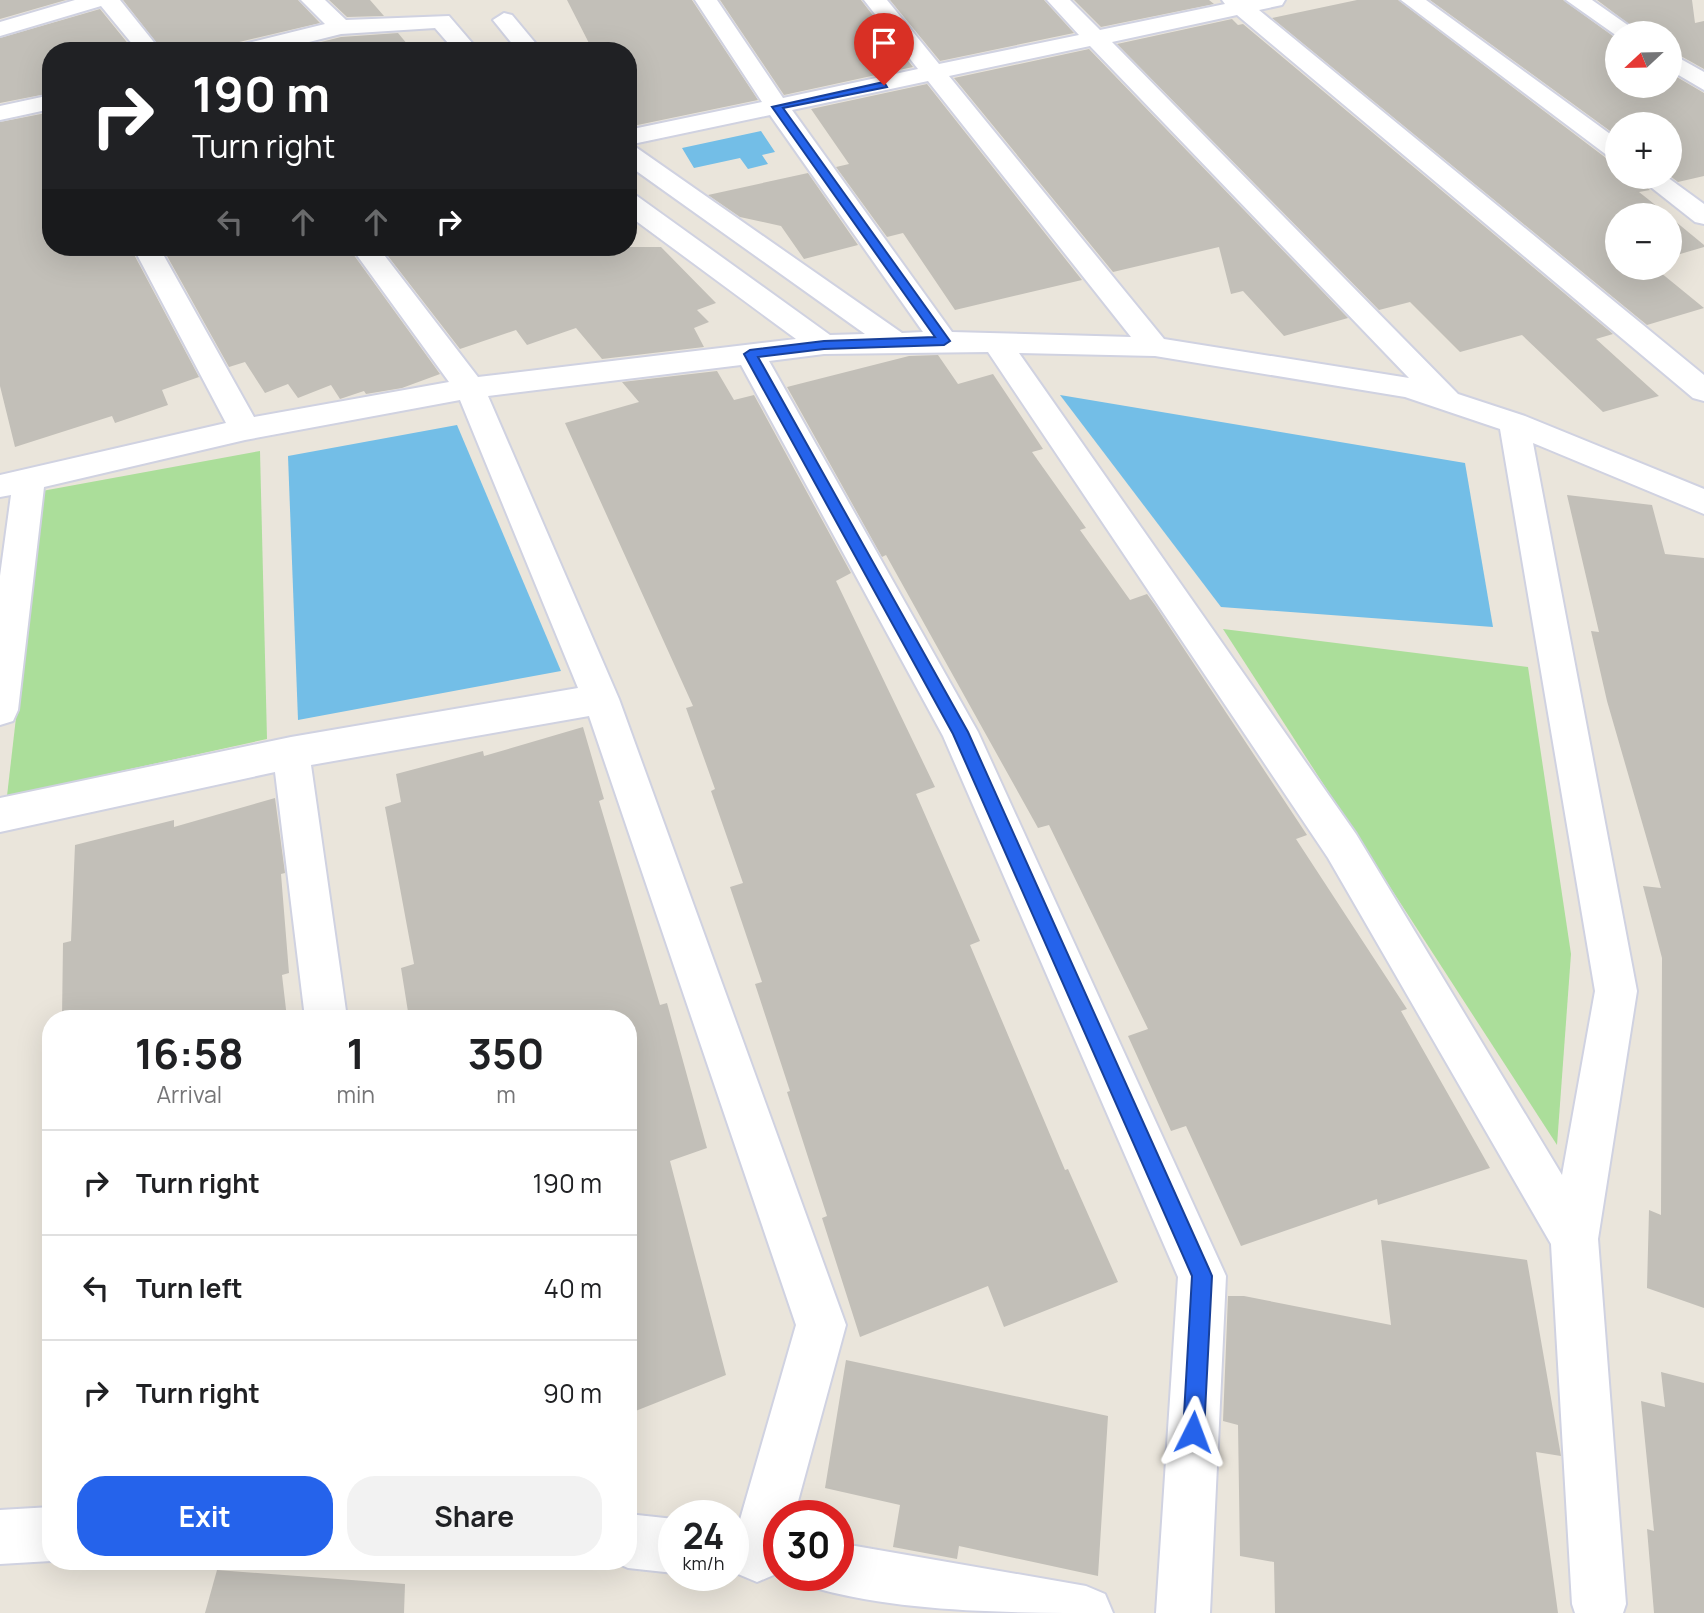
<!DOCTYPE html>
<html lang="en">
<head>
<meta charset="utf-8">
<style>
  :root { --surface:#fff; --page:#f2f2f2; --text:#202124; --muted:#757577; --line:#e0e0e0; --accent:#2563eb }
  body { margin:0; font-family:Manrope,sans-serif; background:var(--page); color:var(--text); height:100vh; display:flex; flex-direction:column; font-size:26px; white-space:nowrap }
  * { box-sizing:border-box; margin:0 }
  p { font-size:23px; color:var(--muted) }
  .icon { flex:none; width:38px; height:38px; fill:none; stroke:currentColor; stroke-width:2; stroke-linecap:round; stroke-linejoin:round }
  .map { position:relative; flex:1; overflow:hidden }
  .sheet { position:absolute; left:42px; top:1010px; width:595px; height:560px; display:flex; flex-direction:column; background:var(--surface); border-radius:28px; box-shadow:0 7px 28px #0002 }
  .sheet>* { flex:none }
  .top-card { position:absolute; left:42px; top:42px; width:595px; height:214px; border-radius:28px; box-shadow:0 7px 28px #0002; background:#202124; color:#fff; overflow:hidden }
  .needle { width:46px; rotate:248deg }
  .buttons { position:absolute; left:1605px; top:21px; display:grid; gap:14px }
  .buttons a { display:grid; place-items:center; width:77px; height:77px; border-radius:50%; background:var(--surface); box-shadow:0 7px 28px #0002; font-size:35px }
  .speed { position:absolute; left:658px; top:1500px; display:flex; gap:14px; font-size:35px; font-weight:700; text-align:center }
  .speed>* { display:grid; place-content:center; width:91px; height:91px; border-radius:50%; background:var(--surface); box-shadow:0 7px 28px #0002; line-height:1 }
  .speed small { font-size:18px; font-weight:400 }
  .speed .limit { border:10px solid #d22; background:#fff; color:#111 }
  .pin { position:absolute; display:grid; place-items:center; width:60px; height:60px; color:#fff; margin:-72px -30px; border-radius:50% 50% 50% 0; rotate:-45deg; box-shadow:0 0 7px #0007 }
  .pin .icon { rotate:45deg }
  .me { position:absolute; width:77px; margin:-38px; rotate:3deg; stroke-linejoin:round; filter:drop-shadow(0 0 5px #0008) }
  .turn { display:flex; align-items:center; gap:24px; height:147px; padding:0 35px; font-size:32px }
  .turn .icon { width:91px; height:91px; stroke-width:2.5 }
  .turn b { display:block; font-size:49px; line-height:60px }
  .lanes { display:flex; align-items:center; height:66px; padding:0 35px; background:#0003; justify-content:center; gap:35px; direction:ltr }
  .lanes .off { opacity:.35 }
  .eta { display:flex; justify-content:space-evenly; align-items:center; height:119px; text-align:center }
  .eta b { font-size:42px; font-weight:700; line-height:49px }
  .button { display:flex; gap:14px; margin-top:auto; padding:14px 35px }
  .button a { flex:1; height:80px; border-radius:28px; background:var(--accent); color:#fff; font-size:28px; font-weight:700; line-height:80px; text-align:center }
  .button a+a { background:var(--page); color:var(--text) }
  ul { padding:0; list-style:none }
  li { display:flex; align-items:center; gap:21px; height:105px; padding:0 35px; border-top:2px solid var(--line) }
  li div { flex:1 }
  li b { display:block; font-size:26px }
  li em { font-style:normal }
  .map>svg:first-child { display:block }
</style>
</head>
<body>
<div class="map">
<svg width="1704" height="1613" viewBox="0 0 1704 1613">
  <rect width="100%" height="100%" fill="#eae5db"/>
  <g fill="#abde9a">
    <path d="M 260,451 L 267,739 L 7,796 L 42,491 Z"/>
    <path d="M 1223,629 L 1528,667 L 1571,954 L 1557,1145 Z"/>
  </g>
  <g fill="#73bee7">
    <path d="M 761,131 L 775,152 L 762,155 L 768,164 L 748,169 L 740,158 L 694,168 L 682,148 Z"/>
    <path d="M 1060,395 L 1465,463 L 1493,627 L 1221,607 Z"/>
    <path d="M 457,425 L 561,671 L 298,720 L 288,456 Z"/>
  </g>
  <g fill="#c2bfb8">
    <path d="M 0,0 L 66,0 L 0,19 Z"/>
    <path d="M 123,0 L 298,0 L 320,23 L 235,43 L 231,51 L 163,51 Z"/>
    <path d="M 329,0 L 370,0 L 384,16 L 347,17 Z"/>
    <path d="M 567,0 L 692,0 L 758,100 L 628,127 L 628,51 L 593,51 Z"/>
    <path d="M 720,0 L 861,0 L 913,67 L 784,95 Z"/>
    <path d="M 890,0 L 1044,0 L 1074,33 L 940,61 Z"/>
    <path d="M 1074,0 L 1209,0 L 1214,4 L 1101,27 Z"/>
    <path d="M 1357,0 L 1398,0 L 1606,158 L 1617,161 L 1617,177 L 1636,177 L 1650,190 L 1639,192 L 1668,215 L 1617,215 L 1617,268 L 1655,268 L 1704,308 L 1647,325 L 1272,18 Z"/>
    <path d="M 1430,0 L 1563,0 L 1617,39 L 1617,86 L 1670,86 L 1670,73 L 1704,93 L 1704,176 L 1678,182 L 1670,176 L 1670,124 L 1617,124 L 1617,136 Z"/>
    <path d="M 1597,0 L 1692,0 L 1695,23 L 1704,21 L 1704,69 L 1670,50 L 1670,33 L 1641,33 Z"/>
    <path d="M 100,9 L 134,51 L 51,51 L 51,93 L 0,103 L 0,38 Z"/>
    <path d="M 1232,19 L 1238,25 L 1243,24 L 1613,334 L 1596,339 L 1659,396 L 1603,412 L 1522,335 L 1460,352 L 1410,302 L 1379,310 L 1117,44 Z"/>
    <path d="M 398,33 L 413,51 L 285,51 L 341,37 Z"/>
    <path d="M 1089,49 L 1348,318 L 1284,336 L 1243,291 L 1231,294 L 1219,247 L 1113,272 L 954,78 Z"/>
    <path d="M 927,84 L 1082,280 L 955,310 L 903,233 L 887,237 L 836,167 L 849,164 L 811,109 Z"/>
    <path d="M 51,112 L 51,247 L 130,247 L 199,377 L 162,390 L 168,405 L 115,423 L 112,416 L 15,447 L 0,386 L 0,122 Z"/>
    <path d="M 808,173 L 858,245 L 804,259 L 781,226 L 740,217 L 708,195 Z"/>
    <path d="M 1670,217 L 1704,245 L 1704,247 L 1670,257 Z"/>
    <path d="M 162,247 L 348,247 L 440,374 L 402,388 L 366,394 L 364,391 L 340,399 L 331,385 L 298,398 L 288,384 L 265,393 L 245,362 L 229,367 Z"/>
    <path d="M 381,247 L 661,247 L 716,303 L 697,310 L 709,322 L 694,328 L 704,347 L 602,359 L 576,328 L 527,345 L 516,330 L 460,349 Z"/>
    <path d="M 938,355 L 958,384 L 993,374 L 1043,449 L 1032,452 L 1086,528 L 1080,530 L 1130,600 L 1147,594 L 1155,605 L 1307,835 L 1296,839 L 1407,1009 L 1401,1011 L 1490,1168 L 1378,1205 L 1377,1199 L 1241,1246 L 1186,1126 L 1171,1131 L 1128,1036 L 1148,1029 L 1049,825 L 1038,828 L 886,555 L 882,557 L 787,387 L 909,356 Z"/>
    <path d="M 717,371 L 734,400 L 754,395 L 851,573 L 836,581 L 935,787 L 916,794 L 980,941 L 970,945 L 1065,1170 L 1068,1169 L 1118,1282 L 1004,1327 L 988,1286 L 860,1337 L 822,1218 L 827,1216 L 787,1092 L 790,1091 L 755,984 L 762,982 L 730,887 L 743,883 L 711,791 L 715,789 L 686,708 L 693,706 L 565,423 L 639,402 L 622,382 Z"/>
    <path d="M 1567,495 L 1652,505 L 1665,554 L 1704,558 L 1704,1308 L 1647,1288 L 1649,1210 L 1661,1215 L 1662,958 L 1643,886 L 1661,888 L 1607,701 L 1591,631 L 1599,632 Z"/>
    <path d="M 583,727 L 604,799 L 599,801 L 660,1005 L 667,1003 L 707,1148 L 670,1161 L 726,1375 L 628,1414 L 628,1018 L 409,1018 L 401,968 L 414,964 L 385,807 L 401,802 L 396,774 L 483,751 L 484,756 Z"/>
    <path d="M 275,798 L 285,873 L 281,874 L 289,973 L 282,975 L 287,1018 L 62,1018 L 63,943 L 71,941 L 75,845 L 174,820 L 174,827 Z"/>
    <path d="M 1381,1240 L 1527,1260 L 1561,1456 L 1536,1452 L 1558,1613 L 1275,1613 L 1274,1562 L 1240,1556 L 1238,1425 L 1223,1421 L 1228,1296 L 1244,1296 L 1391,1325 Z"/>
    <path d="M 846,1360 L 1108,1416 L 1098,1576 L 959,1546 L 957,1559 L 893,1547 L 900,1505 L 825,1488 Z"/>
    <path d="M 1661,1372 L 1704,1383 L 1704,1613 L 1654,1613 L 1647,1529 L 1654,1531 L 1641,1401 L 1665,1407 Z"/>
    <path d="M 217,1570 L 405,1584 L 404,1613 L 205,1613 Z"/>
  </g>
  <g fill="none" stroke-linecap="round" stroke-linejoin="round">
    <defs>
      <g id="minor">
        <path d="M 75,0 L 120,0 L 161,51 L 138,51 L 101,6 L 0,36 L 0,22 Z"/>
        <path d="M 301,0 L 325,0 L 346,20 L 449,16 L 479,51 L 455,51 L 435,28 L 341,34 L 273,51 L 233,51 L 236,46 L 325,24 Z"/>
        <path d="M 695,0 L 717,0 L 783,98 L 918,69 L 864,0 L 887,0 L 939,64 L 1079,35 L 1047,0 L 1070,0 L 1100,30 L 1225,4 L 1222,0 L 1285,0 L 1282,5 L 1259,10 L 1704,375 L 1704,401 L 1693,398 L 1237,15 L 1112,42 L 1458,394 L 1525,416 L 1704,489 L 1704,514 L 1533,443 L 1637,991 L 1598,1239 L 1626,1604 L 1623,1613 L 1575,1613 L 1572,1604 L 1551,1244 L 1328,858 L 988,352 L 824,354 L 769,361 L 978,732 L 1226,1276 L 1210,1613 L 1156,1613 L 1178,1277 L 943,736 L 741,365 L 488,396 L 619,699 L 846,1325 L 794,1516 L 779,1516 L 776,1574 L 757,1582 L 738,1574 L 733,1562 L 733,1544 L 796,1325 L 589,716 L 311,765 L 347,1018 L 305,1018 L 275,772 L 0,832 L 0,798 L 291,737 L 578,688 L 460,400 L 245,440 L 44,487 L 18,710 L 13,721 L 0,725 L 0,576 L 11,495 L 0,497 L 0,475 L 226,423 L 133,247 L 159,247 L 254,417 L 449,382 L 351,247 L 378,247 L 478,377 L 796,339 L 628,215 L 628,194 L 637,196 L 830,335 L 865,334 L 628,165 L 628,145 L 637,148 L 902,333 L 923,332 L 770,115 L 628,145 L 628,130 L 762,102 ZM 1090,46 L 1409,378 L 1164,339 L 949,76 ZM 928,81 L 1131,337 L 952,332 L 792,110 ZM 1019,353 L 1155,356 L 1405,397 L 1500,429 L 1595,991 L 1562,1175 L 1356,834 Z"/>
        <path d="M 1401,0 L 1426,0 L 1617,139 L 1617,159 L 1608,156 Z"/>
        <path d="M 1566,0 L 1592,0 L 1639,33 L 1617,33 L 1617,36 Z"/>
        <path d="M 504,13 L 512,15 L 542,51 L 518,51 L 493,20 Z"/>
        <path d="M 1670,53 L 1704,72 L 1704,90 L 1670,70 Z"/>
        <path d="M 51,95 L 51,109 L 0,120 L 0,106 Z"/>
        <path d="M 1638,177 L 1667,177 L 1704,204 L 1704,224 L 1695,222 Z"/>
        <path d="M 51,1507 L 51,1561 L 0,1564 L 0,1510 Z"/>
        <path d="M 628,1514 L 674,1519 L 674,1573 L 628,1568 L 612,1561 L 628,1561 Z"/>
        <path d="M 838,1543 L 1086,1586 L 1105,1594 L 1113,1613 C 1020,1613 906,1613 819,1589 L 813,1575 L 838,1575 Z"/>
      </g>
    </defs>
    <use href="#minor" stroke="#d0d2e1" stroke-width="4"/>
    <use href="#minor" fill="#fff" fill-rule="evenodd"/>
  </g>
  <path fill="#2563eb" stroke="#184099" stroke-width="2" d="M 884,82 L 887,87 L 783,108 L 950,341 L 944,345 L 824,349 L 758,357 L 968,732 L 1209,1269 L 1212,1276 L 1204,1432 L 1201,1439 L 1193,1442 L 1186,1439 L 1183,1432 L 1192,1276 L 953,734 L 744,354 L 750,350 L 824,341 L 935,337 L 772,107 Z"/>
</svg>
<div class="buttons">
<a><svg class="needle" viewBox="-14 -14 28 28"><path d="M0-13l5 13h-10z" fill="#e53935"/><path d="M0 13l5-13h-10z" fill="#757577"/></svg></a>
<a>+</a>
<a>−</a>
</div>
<div class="speed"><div>24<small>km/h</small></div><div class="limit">30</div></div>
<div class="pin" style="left:884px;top:85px;background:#d93025"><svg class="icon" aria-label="arrive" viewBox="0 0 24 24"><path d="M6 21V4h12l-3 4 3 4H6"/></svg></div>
<svg class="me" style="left:1193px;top:1432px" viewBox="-20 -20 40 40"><path d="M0-17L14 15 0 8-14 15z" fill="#2563eb" stroke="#fff" stroke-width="4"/></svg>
<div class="top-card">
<div class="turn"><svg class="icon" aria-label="right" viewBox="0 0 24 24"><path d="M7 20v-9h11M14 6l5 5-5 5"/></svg><div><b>190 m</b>Turn right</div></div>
<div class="lanes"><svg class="icon off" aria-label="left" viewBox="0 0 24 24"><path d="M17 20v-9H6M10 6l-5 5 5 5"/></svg><svg class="icon off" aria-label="ahead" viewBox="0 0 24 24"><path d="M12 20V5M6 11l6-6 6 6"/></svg><svg class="icon off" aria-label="ahead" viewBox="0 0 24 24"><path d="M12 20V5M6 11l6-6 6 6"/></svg><svg class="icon" aria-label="right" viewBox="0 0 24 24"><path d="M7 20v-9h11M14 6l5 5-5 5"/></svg></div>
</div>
<section class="sheet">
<div class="eta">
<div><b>16:58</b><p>Arrival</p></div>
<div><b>1</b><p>min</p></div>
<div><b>350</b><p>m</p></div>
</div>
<ul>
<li><svg class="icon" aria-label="right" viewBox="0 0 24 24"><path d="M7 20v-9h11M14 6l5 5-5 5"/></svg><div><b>Turn right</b></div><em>190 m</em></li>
<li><svg class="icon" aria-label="left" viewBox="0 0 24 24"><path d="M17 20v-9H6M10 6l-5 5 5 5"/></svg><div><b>Turn left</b></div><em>40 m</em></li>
<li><svg class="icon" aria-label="right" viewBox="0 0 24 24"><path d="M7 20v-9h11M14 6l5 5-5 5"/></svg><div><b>Turn right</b></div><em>90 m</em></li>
</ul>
<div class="button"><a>Exit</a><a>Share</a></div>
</section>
</div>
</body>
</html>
